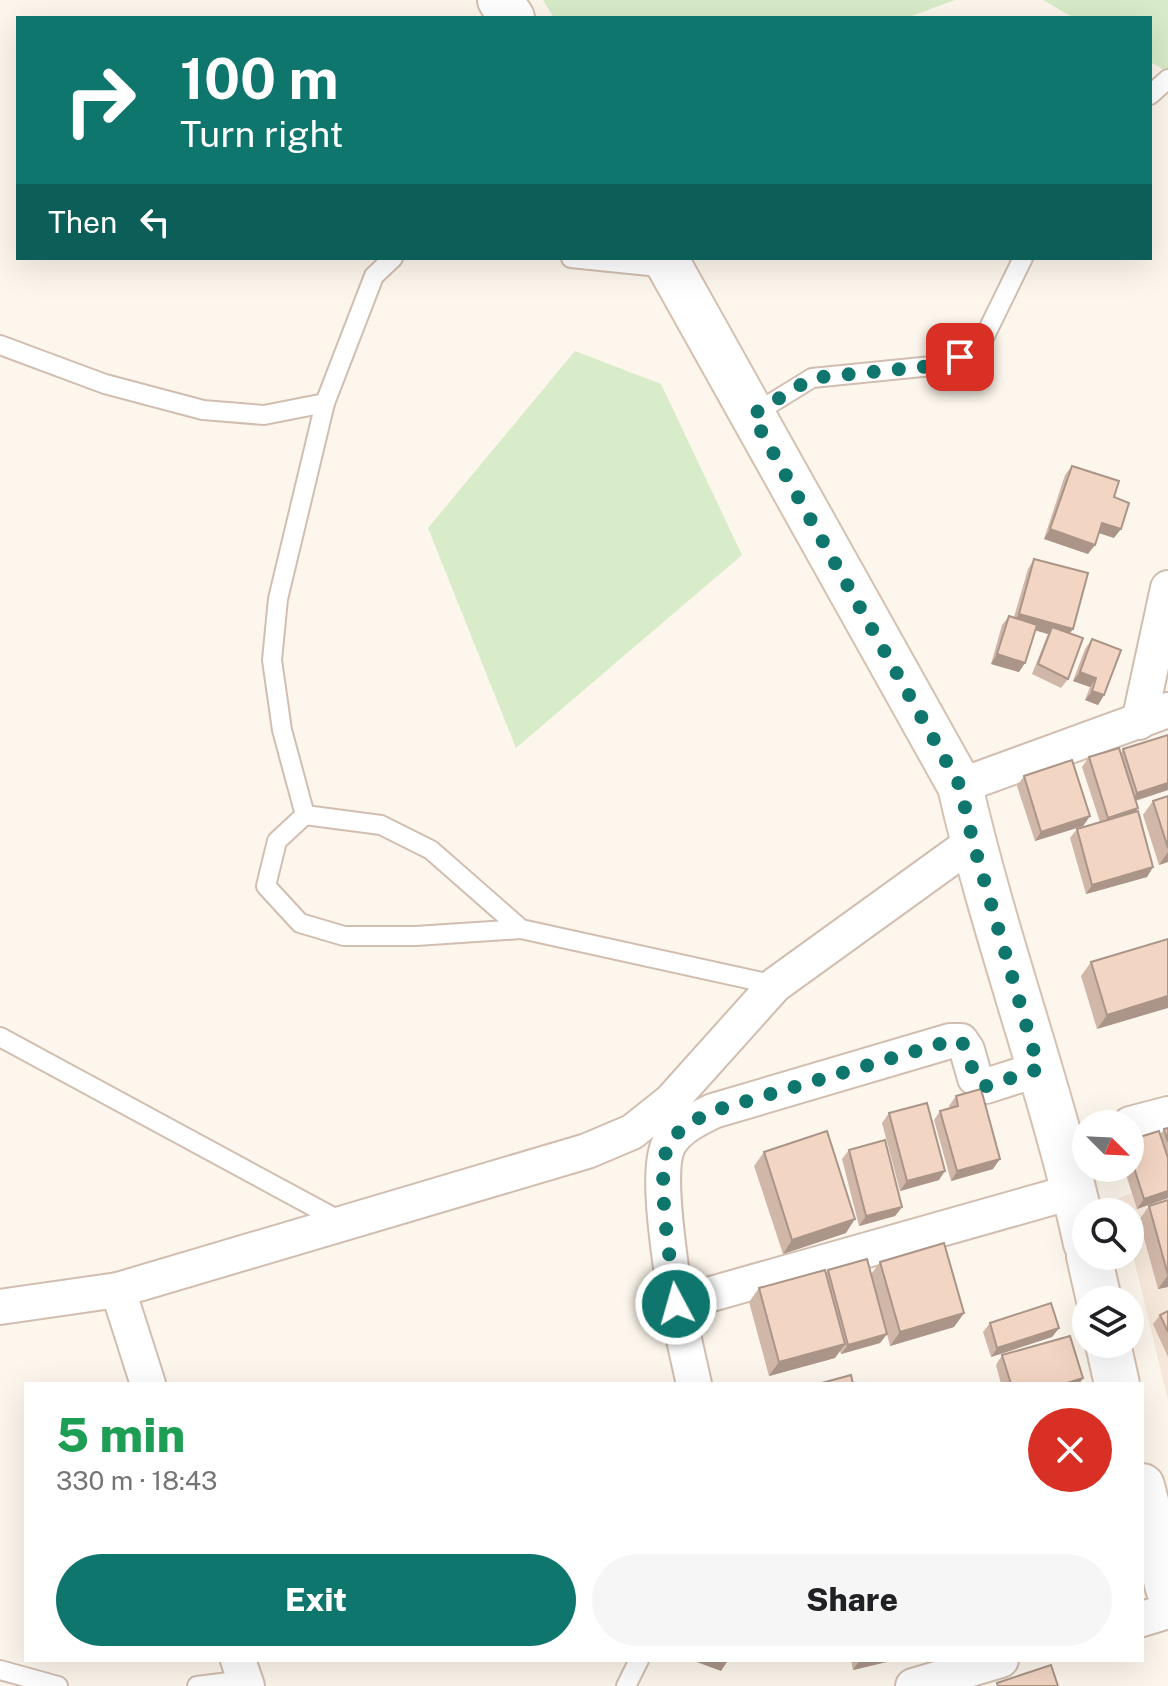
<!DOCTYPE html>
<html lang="en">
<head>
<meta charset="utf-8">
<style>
  :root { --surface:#fff; --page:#f6f6f6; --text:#202124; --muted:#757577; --accent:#0f766e }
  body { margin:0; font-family:"Public Sans",sans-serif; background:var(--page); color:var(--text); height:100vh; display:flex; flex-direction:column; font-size:30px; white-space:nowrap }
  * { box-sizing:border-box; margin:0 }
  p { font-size:26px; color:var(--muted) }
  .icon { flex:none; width:44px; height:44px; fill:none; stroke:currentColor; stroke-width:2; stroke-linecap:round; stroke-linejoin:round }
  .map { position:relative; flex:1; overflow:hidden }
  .drawer { position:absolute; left:24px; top:1382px; width:1120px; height:280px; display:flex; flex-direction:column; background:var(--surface); border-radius:0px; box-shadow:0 8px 32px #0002 }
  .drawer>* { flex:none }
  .guide { position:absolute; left:16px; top:16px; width:1136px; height:244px; border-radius:0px; box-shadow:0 8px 32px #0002; background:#0f766e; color:#fff; overflow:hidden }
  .needle { width:52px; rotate:114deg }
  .controls { position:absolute; left:1072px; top:1110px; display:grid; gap:16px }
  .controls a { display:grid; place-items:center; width:72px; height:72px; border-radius:50%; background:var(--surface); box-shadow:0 8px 32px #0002; font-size:40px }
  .pin { position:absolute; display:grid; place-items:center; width:68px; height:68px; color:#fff; margin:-34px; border-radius:16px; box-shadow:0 4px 12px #0006 }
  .me { position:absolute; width:88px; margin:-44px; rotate:354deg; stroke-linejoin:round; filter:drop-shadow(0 0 6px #0008) }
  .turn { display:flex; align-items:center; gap:28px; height:168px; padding:0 32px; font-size:36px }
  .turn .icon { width:104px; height:104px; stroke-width:2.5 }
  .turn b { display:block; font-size:56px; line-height:68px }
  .then { display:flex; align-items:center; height:76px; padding:0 32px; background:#0003; gap:16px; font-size:30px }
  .round { display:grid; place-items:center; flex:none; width:84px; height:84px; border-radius:42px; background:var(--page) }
  .head { display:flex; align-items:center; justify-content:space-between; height:136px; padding:0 32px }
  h1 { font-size:48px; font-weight:800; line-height:60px; color:#1e9e55 }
  .primary-button { display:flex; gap:16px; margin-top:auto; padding:16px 32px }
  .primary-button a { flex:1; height:92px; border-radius:48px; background:var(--accent); color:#fff; font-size:32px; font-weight:800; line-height:92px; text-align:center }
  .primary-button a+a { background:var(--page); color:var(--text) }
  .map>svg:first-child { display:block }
</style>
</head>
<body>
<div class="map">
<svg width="1168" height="1686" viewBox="0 0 1168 1686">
  <rect width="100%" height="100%" fill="#fdf6ec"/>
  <path fill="#f5e8da" d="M 1168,1179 L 1168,1400 L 1130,1243 L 1130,1212 L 1123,1212 L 1119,1198 Z"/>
  <g fill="#d8ecc9">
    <path d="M 543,0 L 955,0 L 906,18 L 554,18 Z"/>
    <path d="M 1043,0 L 1168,0 L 1168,72 L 1150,62 L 1150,18 L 1074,18 Z"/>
    <path d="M 575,351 L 661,384 L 742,555 L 516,748 L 428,528 Z"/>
  </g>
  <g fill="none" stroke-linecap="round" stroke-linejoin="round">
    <defs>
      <g id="lane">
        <path d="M 1150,95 L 1168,79"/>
        <path d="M 571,258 L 669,268"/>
        <path d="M 0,345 L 105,384 L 203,410 L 264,415 L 325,403 L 374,276 L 393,258"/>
        <path d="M 752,415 L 812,378 L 942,365 L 979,348 L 1023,258"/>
        <path d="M 305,815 L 282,730 L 272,660 L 278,599 L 325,403"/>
        <path d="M 521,929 L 416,936 L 344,936 L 300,923 L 266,886 L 277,841 L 305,815 L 381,825 L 431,850 L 521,929 L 775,985"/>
        <path d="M 0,1037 L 342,1222"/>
        <path d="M 0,1670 L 58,1686"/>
        <path d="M 197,1686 L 245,1680 L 251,1684"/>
        <path d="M 626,1686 L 639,1660"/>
      </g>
      <g id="street">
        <path d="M 1139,722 L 1168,588"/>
        <path d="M 960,786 L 1168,710"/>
        <path d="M 1130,1124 L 1168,1114"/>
        <path d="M 118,1290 L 587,1151 L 632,1132 L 671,1101 L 775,985 L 973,842"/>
        <path d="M 676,1304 C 672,1270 654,1171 669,1144 C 678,1128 697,1119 713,1111 L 950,1041 L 961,1041 L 967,1050 L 975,1078 L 986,1086 L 1039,1069"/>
        <path d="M 0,1307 L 118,1290 L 148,1384"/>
        <path d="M 694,1384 L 676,1304 L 1075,1191"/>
        <path d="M 1142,1619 L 1168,1611"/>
        <path d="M 238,1660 L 247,1686"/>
        <path d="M 913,1686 L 1001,1660"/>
      </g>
      <g id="secondary">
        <path d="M 500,0 L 512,18"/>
        <path d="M 665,258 L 960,786 C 995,940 1052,1089 1086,1243"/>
        <path d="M 1089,1256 L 1099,1300"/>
        <path d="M 1108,1344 L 1117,1384"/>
        <path d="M 1142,1486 L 1168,1588"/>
      </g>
    </defs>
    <use href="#lane" stroke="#d1beb0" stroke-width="22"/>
    <use href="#street" stroke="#d1beb0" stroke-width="38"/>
    <use href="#secondary" stroke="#d6c0b0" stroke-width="48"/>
    <use href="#lane" stroke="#fff" stroke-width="18"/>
    <use href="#street" stroke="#fff" stroke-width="34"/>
    <use href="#secondary" stroke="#fff" stroke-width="44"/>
  </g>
  <g fill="#d1b7a8">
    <path d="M 1072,466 L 1114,497 L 1114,538 L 1099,533 L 1088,554 L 1044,539 L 1065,475 Z"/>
    <path d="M 1034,559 L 1070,633 L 1068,679 L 1061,688 L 1032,674 L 1048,634 L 1036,630 L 1019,672 L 991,664 L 1002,625 L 1009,616 L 1014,617 L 1028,569 Z"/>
    <path d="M 1092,639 L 1104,695 L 1098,705 L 1085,700 L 1090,687 L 1073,681 L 1085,649 Z"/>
    <path d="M 1168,735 L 1168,790 L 1136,801 L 1135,812 L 1153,867 L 1147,877 L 1086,894 L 1070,838 L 1077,829 L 1100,822 L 1082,767 L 1089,757 L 1121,753 L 1123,749 Z"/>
    <path d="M 1024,776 L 1090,816 L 1083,826 L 1035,841 L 1017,786 Z"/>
    <path d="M 1168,796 L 1168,862 L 1159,865 L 1143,815 L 1153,801 Z"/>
    <path d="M 1168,939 L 1097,1029 L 1081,976 L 1091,962 Z"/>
    <path d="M 956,1096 L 993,1169 L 951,1181 L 934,1120 L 940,1111 L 950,1108 L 949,1106 Z"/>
    <path d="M 889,1113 L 939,1180 L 900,1191 L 882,1123 Z"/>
    <path d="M 1168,1128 L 1168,1198 L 1137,1209 L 1124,1168 L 1130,1168 L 1130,1140 L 1160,1135 L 1164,1129 Z"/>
    <path d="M 849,1150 L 902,1207 L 895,1216 L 859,1226 L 842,1159 Z"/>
    <path d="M 764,1152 L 846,1233 L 783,1254 L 754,1166 Z"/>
    <path d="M 1168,1200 L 1168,1287 L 1158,1289 L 1139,1220 L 1149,1206 Z"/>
    <path d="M 880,1262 L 964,1313 L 954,1327 L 890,1346 L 887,1334 L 880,1343 L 841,1354 L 840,1351 L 835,1358 L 769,1376 L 749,1302 L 759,1288 L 826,1273 L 828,1270 L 871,1274 Z"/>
    <path d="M 1168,1311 L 1168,1357 L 1153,1324 L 1160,1315 Z"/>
    <path d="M 990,1323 L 1059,1328 L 1052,1337 L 991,1357 L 983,1332 Z"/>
    <path d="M 1002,1355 L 1083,1378 L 1079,1384 L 1001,1384 L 996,1365 Z"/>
    <path d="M 851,1660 L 895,1660 L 853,1670 Z"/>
  </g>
  <g fill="#aa9588">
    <path d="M 1102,523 L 1121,529 L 1114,538 L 1096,532 Z"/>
    <path d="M 1050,529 L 1095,545 L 1088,554 L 1044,539 Z"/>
    <path d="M 1019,614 L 1073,629 L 1066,639 L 1052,627 L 1048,634 L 1012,624 Z"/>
    <path d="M 997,654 L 1025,663 L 1019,672 L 991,664 Z"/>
    <path d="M 1080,672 L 1096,678 L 1090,687 L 1073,681 Z"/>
    <path d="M 1092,691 L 1104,695 L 1098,705 L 1085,700 Z"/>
    <path d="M 1168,783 L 1168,790 L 1130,802 L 1137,793 Z"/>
    <path d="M 1138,808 L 1131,818 L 1101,827 L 1108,818 Z"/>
    <path d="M 1090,816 L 1083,826 L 1035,841 L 1041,832 Z"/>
    <path d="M 1168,852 L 1168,862 L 1159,865 Z"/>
    <path d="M 1153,867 L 1147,877 L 1086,894 L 1092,885 Z"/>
    <path d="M 1168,996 L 1168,1008 L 1097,1029 L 1107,1015 Z"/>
    <path d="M 1000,1159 L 993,1169 L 951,1181 L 957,1171 Z"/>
    <path d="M 945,1171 L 939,1180 L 900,1191 L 907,1181 Z"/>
    <path d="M 1168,1191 L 1168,1198 L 1137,1209 L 1144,1199 Z"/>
    <path d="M 902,1207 L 895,1216 L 859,1226 L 866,1216 Z"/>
    <path d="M 855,1219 L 846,1233 L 783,1254 L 792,1240 Z"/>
    <path d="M 1168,1275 L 1168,1287 L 1158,1289 Z"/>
    <path d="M 964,1313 L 954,1327 L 890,1346 L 900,1332 Z"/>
    <path d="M 1059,1328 L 1052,1337 L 991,1357 L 997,1348 Z"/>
    <path d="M 887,1334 L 880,1343 L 841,1354 L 848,1345 Z"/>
    <path d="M 845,1344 L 835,1358 L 769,1376 L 779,1362 Z"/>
    <path d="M 1083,1378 L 1079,1384 L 1064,1384 Z"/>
    <path d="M 695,1660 L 723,1660 L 727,1662 L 721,1671 L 694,1661 Z"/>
    <path d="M 860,1660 L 895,1660 L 853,1670 Z"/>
  </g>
  <g fill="#f3d5c3" stroke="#aa9588" stroke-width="2">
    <path d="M 1072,466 L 1119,481 L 1114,497 L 1129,503 L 1121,529 L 1102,523 L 1095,545 L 1050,529 Z"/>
    <path d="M 1034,559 L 1088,573 L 1073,629 L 1019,614 Z"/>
    <path d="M 1009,616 L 1037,625 L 1025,663 L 997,654 Z"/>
    <path d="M 1052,627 L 1083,638 L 1068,679 L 1038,664 Z"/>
    <path d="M 1092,639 L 1121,650 L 1104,695 L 1092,691 L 1096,678 L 1080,672 Z"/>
    <path d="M 1168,735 L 1168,783 L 1137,793 L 1123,749 Z"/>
    <path d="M 1119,748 L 1138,808 L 1108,818 L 1089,757 Z"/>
    <path d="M 1072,760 L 1090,816 L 1041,832 L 1024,776 Z"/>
    <path d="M 1168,796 L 1168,848 L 1153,801 Z"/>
    <path d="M 1138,811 L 1153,867 L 1092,885 L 1077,829 Z"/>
    <path d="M 1168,939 L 1168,996 L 1107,1015 L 1091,962 Z"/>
    <path d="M 981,1089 L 1000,1159 L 957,1171 L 940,1111 L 958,1106 L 956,1096 Z"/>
    <path d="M 927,1103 L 945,1171 L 907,1181 L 889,1113 Z"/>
    <path d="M 1168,1128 L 1168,1142 L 1164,1129 Z"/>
    <path d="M 827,1131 L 855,1219 L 792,1240 L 764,1152 Z"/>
    <path d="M 1159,1131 L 1168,1158 L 1168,1191 L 1144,1199 L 1130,1155 L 1130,1140 Z"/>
    <path d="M 885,1140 L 902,1207 L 866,1216 L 849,1150 Z"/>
    <path d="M 1168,1200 L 1168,1275 L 1149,1206 Z"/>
    <path d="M 944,1243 L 964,1313 L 900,1332 L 880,1262 Z"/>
    <path d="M 867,1259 L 887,1334 L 848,1345 L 828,1270 Z"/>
    <path d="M 825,1270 L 845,1344 L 779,1362 L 759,1288 Z"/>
    <path d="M 1051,1303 L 1059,1328 L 997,1348 L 990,1323 Z"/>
    <path d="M 1168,1311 L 1168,1332 L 1160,1315 Z"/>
    <path d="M 1070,1336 L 1083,1378 L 1064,1384 L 1011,1384 L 1002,1355 Z"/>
    <path d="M 851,1375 L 853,1384 L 818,1384 Z"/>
    <path d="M 1051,1665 L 1058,1686 L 998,1686 L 997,1683 Z"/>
  </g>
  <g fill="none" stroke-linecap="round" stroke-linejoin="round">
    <path stroke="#0f766e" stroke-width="14" stroke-dasharray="0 25.2" d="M 676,1304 C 672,1270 654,1171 669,1144 C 678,1128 697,1119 713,1111 L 950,1041 L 961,1041 L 967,1050 L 975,1078 L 986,1086 L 1039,1069 L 973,842 L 960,786 L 752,415 L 812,378 L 942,365 L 960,357"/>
  </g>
</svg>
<div class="controls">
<a><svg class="needle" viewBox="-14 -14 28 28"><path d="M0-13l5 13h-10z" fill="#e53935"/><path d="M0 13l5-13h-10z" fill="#757577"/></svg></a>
<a><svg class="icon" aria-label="search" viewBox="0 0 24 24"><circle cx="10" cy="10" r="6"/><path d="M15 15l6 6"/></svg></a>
<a><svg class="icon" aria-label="layers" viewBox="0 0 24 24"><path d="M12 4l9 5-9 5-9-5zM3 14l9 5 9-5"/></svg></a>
</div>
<div class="pin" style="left:960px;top:357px;background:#d93025"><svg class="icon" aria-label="arrive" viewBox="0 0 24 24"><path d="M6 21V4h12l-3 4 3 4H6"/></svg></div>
<svg class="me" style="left:676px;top:1304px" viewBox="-20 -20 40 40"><circle r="17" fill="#0f766e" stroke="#fff" stroke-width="3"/><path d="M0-11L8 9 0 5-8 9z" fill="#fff"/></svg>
<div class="guide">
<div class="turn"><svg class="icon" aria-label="right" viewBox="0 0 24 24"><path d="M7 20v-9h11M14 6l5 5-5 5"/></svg><div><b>100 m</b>Turn right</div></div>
<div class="then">Then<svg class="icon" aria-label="left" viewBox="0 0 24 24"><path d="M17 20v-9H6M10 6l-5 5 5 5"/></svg></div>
</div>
<section class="drawer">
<div class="head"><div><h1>5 min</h1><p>330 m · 18:43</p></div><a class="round" style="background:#d93025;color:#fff"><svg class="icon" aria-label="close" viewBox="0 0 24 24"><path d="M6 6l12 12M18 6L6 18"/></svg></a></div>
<div class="primary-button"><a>Exit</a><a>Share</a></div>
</section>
</div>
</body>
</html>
